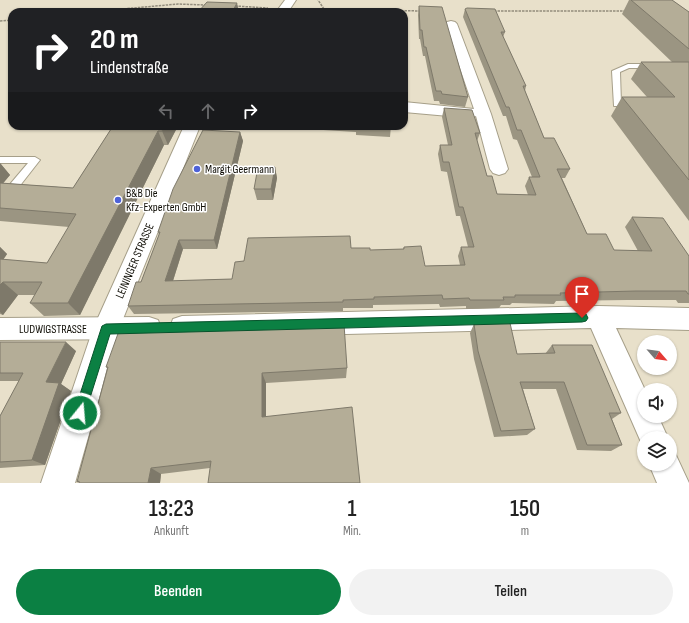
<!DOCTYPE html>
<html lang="de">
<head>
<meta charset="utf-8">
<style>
  :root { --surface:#fff; --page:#f2f2f2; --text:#222; --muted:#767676; --accent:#0b8043 }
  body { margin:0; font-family:"Sofia Sans Condensed",sans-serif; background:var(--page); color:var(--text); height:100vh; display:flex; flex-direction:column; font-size:15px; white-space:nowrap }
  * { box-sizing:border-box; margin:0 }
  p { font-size:13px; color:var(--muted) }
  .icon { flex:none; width:22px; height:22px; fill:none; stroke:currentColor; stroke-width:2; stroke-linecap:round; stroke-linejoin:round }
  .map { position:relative; height:483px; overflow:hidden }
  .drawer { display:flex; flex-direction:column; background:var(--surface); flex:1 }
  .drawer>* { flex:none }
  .banner { position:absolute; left:8px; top:8px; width:400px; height:122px; border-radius:12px; box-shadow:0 1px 3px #0004; background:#202124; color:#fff; overflow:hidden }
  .needle { width:26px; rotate:118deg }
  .fabs { position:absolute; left:637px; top:335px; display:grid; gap:8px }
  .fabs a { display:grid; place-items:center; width:40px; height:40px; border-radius:50%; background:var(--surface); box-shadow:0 1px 3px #0004; font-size:20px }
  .pin { position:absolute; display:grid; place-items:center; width:34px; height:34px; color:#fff; margin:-41px -17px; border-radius:50% 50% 50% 0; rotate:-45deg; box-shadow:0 0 4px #0007 }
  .pin .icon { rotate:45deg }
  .me { position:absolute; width:44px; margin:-22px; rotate:17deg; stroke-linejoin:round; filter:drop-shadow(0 0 3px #0008) }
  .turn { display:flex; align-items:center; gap:14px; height:84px; padding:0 16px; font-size:18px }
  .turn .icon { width:52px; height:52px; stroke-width:2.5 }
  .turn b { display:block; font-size:28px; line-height:34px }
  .lanes { display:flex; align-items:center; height:38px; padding:0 16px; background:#0003; justify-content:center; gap:20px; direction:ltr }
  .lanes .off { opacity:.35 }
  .eta { display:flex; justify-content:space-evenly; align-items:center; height:68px; text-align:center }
  .eta b { font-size:24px; font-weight:600; line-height:28px }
  .primary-button { display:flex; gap:8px; margin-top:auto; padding:8px 16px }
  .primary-button a { flex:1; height:46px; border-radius:24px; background:var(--accent); color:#fff; font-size:16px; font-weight:600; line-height:46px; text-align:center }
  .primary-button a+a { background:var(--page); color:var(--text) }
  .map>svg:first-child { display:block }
</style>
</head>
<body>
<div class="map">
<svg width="689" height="483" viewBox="0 0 689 483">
  <rect width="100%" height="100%" fill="#e8e0ca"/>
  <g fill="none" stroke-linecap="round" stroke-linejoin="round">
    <defs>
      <g id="lane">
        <path d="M 628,64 L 654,64 L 657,66 L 654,68 L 629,68 L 620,72 L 621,104 L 617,106 L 614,106 L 612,71 Z"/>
        <path d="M 0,157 L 35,157 L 40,160 L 4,206 L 0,207 L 0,196 L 28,163 L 0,163 Z"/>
      </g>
      <g id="street">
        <path d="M 451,21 L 455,22 L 457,24 L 491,114 L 508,169 L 505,173 L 499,175 L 493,173 L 490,169 L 476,116 L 471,118 L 404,112 L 404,102 L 474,109 L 445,24 L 447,22 Z"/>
        <path d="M 598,306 L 689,308 L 689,330 L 616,328 L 645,390 L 644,390 L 644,416 L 658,416 L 668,438 L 644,438 L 644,449 L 591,328 L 182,338 L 173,335 L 170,327 L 173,319 L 182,316 Z"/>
        <path d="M 149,317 L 158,320 L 161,328 L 158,336 L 149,339 L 0,340 L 0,318 Z"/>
        <path d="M 670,451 L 675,453 L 689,483 L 657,483 L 649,464 L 670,464 Z"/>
      </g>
      <g id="secondary">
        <path d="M 285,0 L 296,0 L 288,12 L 276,12 Z"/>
        <path d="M 184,126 L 200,126 L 119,329 L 75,483 L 41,483 L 93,329 Z"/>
      </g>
    </defs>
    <use href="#lane" stroke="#a69f89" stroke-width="2"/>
    <use href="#street" stroke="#a69f89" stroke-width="2"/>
    <use href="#secondary" stroke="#a69f89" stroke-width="2"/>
    <g stroke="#928c7c" stroke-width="1.5" stroke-dasharray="2.5 1" stroke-linecap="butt">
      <path d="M 235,6 L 268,8"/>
      <path d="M 303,9 L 324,9 L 318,0"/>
      <path d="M 324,9 L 421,11"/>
      <path d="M 494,11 L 627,11"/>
      <path d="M 89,12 L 178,4 L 206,5"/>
      <path d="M 0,21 L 12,20"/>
    </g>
    <use href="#lane" fill="#fff" fill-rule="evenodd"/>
    <use href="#street" fill="#fff" fill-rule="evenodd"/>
    <use href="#secondary" fill="#fff" fill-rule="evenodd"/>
  </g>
  <g fill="#9b9582">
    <path d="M 629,0 L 672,0 L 689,12 L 689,221 L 611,116 L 622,97 L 647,97 L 631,79 L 641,62 L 672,62 L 622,14 Z"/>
    <path d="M 419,6 L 468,97 L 465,107 L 440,104 L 439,101 L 434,101 L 425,56 L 423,56 L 420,39 L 419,39 L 418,15 Z"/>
    <path d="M 465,9 L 505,32 L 503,37 L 526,86 L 525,91 L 544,138 L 570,169 L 565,178 L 562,178 L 587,234 L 614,250 L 638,251 L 625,227 L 632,217 L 689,256 L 689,303 L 678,303 L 676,300 L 627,300 L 556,301 L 554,304 L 512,303 L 510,305 L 501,305 L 499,308 L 466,309 L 466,306 L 440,307 L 439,304 L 373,305 L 373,308 L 343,308 L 343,311 L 134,314 L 128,306 L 141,282 L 159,235 L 158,232 L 240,132 L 243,141 L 217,249 L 183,249 L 173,281 L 232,279 L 244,261 L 351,248 L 370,250 L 403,249 L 404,247 L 425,266 L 460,265 L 458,256 L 461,247 L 468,247 L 460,216 L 456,216 L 447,172 L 441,171 L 438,154 L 440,145 L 448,145 L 442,117 L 444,108 L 480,133 L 477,141 L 487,176 L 497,194 L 528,195 L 525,186 L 529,177 L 532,177 L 517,140 L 513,139 L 506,116 L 503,116 L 463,17 Z"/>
    <path d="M 113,126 L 178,126 L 168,145 L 164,145 L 80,315 L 44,316 L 30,303 L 35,295 L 18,295 L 3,315 L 0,314 L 0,247 L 7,254 L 3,260 L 47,263 L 69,227 L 0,221 L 0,163 L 10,175 L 3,183 L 73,188 Z"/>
    <path d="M 307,126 L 391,126 L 390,137 L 356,135 L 356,132 L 307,129 Z"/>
    <path d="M 275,167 L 277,178 L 273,200 L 257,200 L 254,189 Z"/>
    <path d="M 474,324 L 517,354 L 545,354 L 552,345 L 621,413 L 612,419 L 622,445 L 611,451 L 577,450 L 556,389 L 523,389 L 535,429 L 527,435 L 494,437 L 474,359 L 470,333 Z"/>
    <path d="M 0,342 L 76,351 L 61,384 L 71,391 L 45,465 L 0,468 L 0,416 L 19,381 L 0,381 Z"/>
    <path d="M 106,367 L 347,368 L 346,378 L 266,383 L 210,468 L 161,474 L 160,483 L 79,483 L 79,482 L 77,482 L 107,368 Z"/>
  </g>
  <g fill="#7e796a">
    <path d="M 237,3 L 239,12 L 232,12 Z"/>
    <path d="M 165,126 L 178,126 L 168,145 L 162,131 Z"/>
    <path d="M 158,131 L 164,145 L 80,315 L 68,303 Z"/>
    <path d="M 240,132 L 243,141 L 217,249 L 214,240 Z"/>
    <path d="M 0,163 L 10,175 L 0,187 Z"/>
    <path d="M 275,167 L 277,178 L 273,200 L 271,189 Z"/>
    <path d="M 179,240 L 183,249 L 170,290 L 165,281 Z"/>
    <path d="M 0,247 L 7,254 L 0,264 Z"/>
    <path d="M 3,282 L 18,295 L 3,315 L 0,312 L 0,285 Z"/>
    <path d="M 66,342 L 76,351 L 61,384 L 71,391 L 45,465 L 32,460 L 46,382 Z"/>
    <path d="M 262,373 L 266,383 L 266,425 L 262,417 Z"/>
    <path d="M 151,468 L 161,474 L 160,483 L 148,483 Z"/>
  </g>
  <g fill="#b4ad97" stroke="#7e796a">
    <path d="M 631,0 L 672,0 L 689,12 L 689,49 Z"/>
    <path d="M 207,2 L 237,3 L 232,12 L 198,12 Z"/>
    <path d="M 419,6 L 442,7 L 468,97 L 442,94 L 441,91 L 436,91 L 426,47 L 424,47 L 422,30 L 420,30 Z"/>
    <path d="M 467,8 L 495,9 L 505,32 L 501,32 L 526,86 L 523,86 L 544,138 L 554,138 L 570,169 L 557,169 L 587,234 L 606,234 L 614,250 L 652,251 L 632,217 L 663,218 L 689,256 L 689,294 L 688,294 L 686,291 L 636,291 L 560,293 L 561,295 L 515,295 L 515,297 L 503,297 L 504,300 L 470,300 L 469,298 L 443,299 L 442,295 L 374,297 L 374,299 L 343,300 L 343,302 L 128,306 L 136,282 L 141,282 L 160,232 L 158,232 L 173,189 L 203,130 L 240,132 L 214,240 L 179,240 L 165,281 L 232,279 L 235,262 L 244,261 L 248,238 L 350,236 L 351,248 L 370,248 L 370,250 L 404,249 L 404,247 L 421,246 L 425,266 L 465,265 L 461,247 L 474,247 L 463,207 L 459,207 L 449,162 L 443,162 L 440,145 L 452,145 L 444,108 L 472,110 L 480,133 L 475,133 L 487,176 L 492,176 L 497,194 L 536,195 L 529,177 L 540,177 L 521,130 L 517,130 L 509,107 L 506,107 L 465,9 Z"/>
    <path d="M 641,62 L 689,62 L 689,180 L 622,97 L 675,97 Z"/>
    <path d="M 113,126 L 165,126 L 162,131 L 158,131 L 68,303 L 30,303 L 42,282 L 3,282 L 0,285 L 0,259 L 47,263 L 76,214 L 0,208 L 0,183 L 73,188 Z"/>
    <path d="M 374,126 L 391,126 L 391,127 Z"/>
    <path d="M 258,167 L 275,167 L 271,189 L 254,189 Z"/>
    <path d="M 510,323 L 517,354 L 555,353 L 552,345 L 592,345 L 621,413 L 609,413 L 622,445 L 587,445 L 564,382 L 520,382 L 535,429 L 501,431 L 478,351 L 474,324 Z"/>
    <path d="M 344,324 L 347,368 L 262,373 L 262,417 L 352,407 L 360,483 L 208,483 L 211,461 L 151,468 L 148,483 L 79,483 L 79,481 L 77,482 L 108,367 L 106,367 L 120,328 Z"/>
    <path d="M 0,342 L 66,342 L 46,382 L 59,383 L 32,460 L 0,462 L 0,416 L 23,373 L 0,373 Z"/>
  </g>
  <path fill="#0b8043" stroke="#07532c" d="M 582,313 L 586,314 L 588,318 L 586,321 L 582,322 L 110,334 L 84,417 L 80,419 L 75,417 L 74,413 L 101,329 L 102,326 L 106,324 Z"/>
  <g fill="#4e62d8" stroke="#fff" stroke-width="1.5">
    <circle cx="197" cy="169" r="4"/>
    <circle cx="118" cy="200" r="4"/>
  </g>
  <g text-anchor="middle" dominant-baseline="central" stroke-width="3" stroke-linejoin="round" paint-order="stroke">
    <g font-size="12" fill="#100e06" stroke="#fff" text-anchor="start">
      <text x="205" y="169">Margit Geermann</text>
      <text x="126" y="193">B&amp;B Die<tspan x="126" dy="14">Kfz-Experten GmbH</tspan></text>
    </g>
    <g font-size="12" fill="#100e06" stroke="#fff">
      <text transform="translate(135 261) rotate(-67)">LEININGER STRASSE</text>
      <text x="53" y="329">LUDWIGSTRASSE</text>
    </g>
  </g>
</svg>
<div class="fabs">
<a><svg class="needle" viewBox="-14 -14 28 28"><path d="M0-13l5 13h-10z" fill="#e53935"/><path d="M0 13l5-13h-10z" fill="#767676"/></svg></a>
<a><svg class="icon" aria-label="sound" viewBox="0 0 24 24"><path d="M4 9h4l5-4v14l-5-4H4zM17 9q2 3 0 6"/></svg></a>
<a><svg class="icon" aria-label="layers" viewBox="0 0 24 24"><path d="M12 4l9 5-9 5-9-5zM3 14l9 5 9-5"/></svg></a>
</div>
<div class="pin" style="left:582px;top:318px;background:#d93025"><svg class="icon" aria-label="arrive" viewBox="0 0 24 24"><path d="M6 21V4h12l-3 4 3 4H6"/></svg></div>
<svg class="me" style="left:80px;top:413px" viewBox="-20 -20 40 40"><circle r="17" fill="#0b8043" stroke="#fff" stroke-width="3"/><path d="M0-11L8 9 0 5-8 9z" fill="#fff"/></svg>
<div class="banner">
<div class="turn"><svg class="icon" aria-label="right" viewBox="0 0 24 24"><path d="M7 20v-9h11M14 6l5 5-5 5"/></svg><div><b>20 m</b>Lindenstraße</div></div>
<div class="lanes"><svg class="icon off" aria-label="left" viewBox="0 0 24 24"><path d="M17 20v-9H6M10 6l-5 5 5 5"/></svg><svg class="icon off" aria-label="ahead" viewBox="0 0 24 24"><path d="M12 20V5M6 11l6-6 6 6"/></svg><svg class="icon" aria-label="right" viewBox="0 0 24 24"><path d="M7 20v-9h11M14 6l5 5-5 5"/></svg></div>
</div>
</div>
<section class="drawer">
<div class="eta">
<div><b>13:23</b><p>Ankunft</p></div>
<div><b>1</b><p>Min.</p></div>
<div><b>150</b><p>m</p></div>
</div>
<div class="primary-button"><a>Beenden</a><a>Teilen</a></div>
</section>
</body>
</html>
